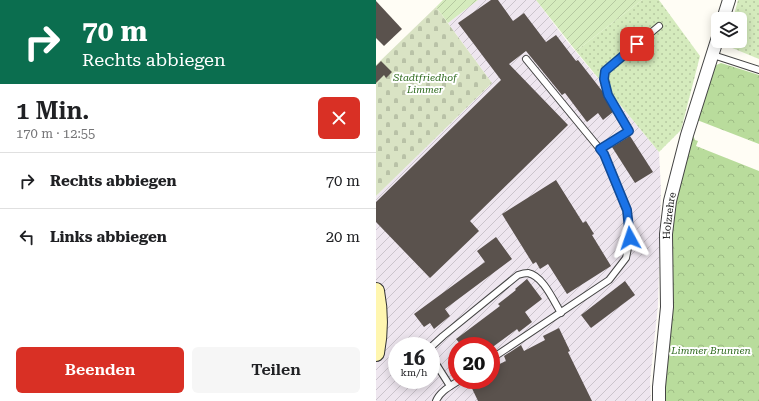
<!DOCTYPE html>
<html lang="de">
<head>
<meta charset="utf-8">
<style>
  :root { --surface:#fff; --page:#f6f6f6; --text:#202124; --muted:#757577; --line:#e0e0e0; --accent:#d93025 }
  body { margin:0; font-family:"Roboto Serif",serif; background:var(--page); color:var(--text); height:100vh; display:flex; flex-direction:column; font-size:15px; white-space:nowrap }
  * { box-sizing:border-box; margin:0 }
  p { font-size:13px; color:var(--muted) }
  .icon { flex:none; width:22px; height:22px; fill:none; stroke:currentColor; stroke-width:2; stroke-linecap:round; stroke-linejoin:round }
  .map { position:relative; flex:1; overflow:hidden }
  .sheet { display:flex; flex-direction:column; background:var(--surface); width:376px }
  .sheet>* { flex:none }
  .banner { background:#0b6e4f; color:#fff; overflow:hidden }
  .tools { position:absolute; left:335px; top:12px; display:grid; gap:8px }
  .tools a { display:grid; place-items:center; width:36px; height:36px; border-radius:6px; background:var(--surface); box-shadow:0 2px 10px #0003; font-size:20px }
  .speed { position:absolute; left:12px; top:337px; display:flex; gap:8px; font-size:20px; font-weight:700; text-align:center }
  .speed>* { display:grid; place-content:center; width:52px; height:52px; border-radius:50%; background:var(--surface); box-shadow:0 2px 10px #0003; line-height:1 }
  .speed small { font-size:10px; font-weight:400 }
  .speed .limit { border:6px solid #d22; background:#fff; color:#111 }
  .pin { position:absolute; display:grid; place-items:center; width:34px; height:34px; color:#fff; margin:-17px; border-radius:8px; box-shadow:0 2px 6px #0006 }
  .me { position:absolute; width:44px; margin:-22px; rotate:355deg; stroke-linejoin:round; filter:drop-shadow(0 0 3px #0008) }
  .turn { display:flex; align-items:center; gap:14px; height:84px; padding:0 16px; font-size:18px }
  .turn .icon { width:52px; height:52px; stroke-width:2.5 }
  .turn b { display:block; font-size:28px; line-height:34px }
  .round { display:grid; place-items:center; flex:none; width:42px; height:42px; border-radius:6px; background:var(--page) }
  .headline { display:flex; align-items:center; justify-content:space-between; height:68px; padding:0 16px }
  h1 { font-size:24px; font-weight:600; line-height:30px }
  .action { display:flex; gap:8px; margin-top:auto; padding:8px 16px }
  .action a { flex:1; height:46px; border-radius:6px; background:var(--accent); color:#fff; font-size:16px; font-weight:600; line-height:46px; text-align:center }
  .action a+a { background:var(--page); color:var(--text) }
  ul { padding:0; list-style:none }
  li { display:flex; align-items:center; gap:12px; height:56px; padding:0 16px; border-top:1px solid var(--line) }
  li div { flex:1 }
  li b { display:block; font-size:15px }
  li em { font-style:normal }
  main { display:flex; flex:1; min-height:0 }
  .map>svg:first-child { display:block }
</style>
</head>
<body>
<main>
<section class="sheet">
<div class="banner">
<div class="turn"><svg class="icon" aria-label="right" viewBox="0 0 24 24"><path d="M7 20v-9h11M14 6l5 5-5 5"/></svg><div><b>70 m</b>Rechts abbiegen</div></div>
</div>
<div class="headline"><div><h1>1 Min.</h1><p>170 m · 12:55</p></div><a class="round" style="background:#d93025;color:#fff"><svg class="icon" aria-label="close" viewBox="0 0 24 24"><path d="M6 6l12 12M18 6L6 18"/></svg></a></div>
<ul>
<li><svg class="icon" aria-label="right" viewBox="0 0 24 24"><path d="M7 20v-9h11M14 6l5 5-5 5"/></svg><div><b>Rechts abbiegen</b></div><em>70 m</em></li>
<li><svg class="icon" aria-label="left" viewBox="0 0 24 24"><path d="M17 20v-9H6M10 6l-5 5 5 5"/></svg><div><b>Links abbiegen</b></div><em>20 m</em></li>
</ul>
<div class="action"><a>Beenden</a><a>Teilen</a></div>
</section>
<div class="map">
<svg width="383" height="401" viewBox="0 0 383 401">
  <defs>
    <pattern id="industrial-furrows" width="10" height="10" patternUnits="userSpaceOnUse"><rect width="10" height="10" fill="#eee6ef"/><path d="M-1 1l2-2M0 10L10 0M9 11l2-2" fill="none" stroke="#cbc4cc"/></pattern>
    <pattern id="grass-dots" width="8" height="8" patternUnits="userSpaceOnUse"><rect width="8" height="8" fill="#d5ebbd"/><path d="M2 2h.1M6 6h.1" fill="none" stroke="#b6c8a1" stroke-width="1.8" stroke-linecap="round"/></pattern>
    <pattern id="forest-crowns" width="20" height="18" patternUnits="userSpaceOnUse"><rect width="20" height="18" fill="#b9dc9c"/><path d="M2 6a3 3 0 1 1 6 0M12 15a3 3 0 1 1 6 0" fill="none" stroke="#9ebc85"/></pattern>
    <pattern id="cemetery-stones" width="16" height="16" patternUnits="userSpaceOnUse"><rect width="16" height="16" fill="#d9e3c4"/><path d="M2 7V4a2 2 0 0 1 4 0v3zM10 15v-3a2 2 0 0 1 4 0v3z" fill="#b9c2a7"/></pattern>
    <pattern id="garden-furrows" width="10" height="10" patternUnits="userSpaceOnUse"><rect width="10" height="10" fill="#d5ebbd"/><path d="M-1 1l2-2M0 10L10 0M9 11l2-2" fill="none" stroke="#b6c8a1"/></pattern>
  </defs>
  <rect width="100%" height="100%" fill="#fffdf5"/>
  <path fill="url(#industrial-furrows)" fill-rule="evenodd" d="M 102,0 L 160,0 L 190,40 L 283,152 L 285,190 L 282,305 L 274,381 L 275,401 L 0,401 L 0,196 L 116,83 L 72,23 ZM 21,346 L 55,346 L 55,380 L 21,380 ZM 81,346 L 115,346 L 115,380 L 81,380 Z"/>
  <g fill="url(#grass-dots)">
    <path d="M 266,0 L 283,0 L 324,56 L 305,130 L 283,152 L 200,51 Z"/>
    <path d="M 362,0 L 383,0 L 383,59 L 349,45 L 350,41 L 364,41 L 364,19 L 357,19 Z"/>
  </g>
  <g fill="url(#forest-crowns)">
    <path d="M 345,63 L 383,75 L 383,144 L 321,120 L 338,66 Z"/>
    <path d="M 317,135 L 319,140 L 322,141 L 320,146 L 383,171 L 383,401 L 286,401 L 294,249 L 300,199 Z"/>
  </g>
  <path fill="url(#cemetery-stones)" d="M 60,7 L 116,83 L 0,196 L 0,65 Z"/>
  <g fill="url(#garden-furrows)">
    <path d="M 67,0 L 102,0 L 72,23 L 60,7 Z"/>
    <path d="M 160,0 L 266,0 L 200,51 Z"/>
  </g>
  <g fill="#5a524d">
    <path d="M 115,0 L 122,0 L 137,21 L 148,13 L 170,42 L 180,35 L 200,61 L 202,60 L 227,92 L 228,97 L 237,112 L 227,120 L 222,113 L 211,122 L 189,93 L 186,95 L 150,51 L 133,64 L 192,125 L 94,221 L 103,231 L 54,278 L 0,222 L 0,202 L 125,80 L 82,23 Z"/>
    <path d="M 0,1 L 26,29 L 8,46 L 0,38 Z"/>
    <path d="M 5,61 L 16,72 L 10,78 L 8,75 L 0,83 L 0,66 Z"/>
    <path d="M 254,136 L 277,172 L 259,183 L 236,147 Z"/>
    <path d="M 180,180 L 207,223 L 210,221 L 218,234 L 216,235 L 235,266 L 191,294 L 172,264 L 164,269 L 160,262 L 157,264 L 126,214 Z"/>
    <path d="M 120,237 L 136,259 L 69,309 L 74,316 L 58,329 L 54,323 L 48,327 L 38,314 L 109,262 L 101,251 Z"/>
    <path d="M 151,279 L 166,299 L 149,312 L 156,322 L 143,332 L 141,329 L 118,346 L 86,346 L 80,339 L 124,306 L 122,304 L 140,290 L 139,289 Z"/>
    <path d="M 249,281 L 259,295 L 215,328 L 205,315 Z"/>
    <path d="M 183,328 L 194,351 L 192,352 L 216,401 L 102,401 L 92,380 L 115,380 L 115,368 L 130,361 L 128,356 L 145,345 L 148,351 L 169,340 L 167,336 Z"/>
  </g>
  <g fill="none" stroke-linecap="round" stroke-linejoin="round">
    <defs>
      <g id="service">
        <path d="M 337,55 L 383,70"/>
        <path d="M 224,149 L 253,131 L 232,95 L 228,79 L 229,71 L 283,26"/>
        <path d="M 55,347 L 67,336 L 142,275 C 145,274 149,273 152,273 C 167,276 177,300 185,313"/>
        <path d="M 55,356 L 74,386"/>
        <path d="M 115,359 L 233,280 L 250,258 L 254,238 L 251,210 L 228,154 L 150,59"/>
        <path d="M 60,401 C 64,391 75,386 84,380"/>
      </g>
      <g id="minor">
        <path d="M 347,19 L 353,0"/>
        <path id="s1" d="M 283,401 L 283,387 L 291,307 L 290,234 L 294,201 L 311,135 L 342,37"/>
      </g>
      <path id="secondary" d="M 0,291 C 4,312 4,332 0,353"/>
    </defs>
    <use href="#service" stroke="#444" stroke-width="8"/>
    <use href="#minor" stroke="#444" stroke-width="14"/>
    <use href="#secondary" stroke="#333" stroke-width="18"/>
    <use href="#service" stroke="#fff" stroke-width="6"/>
    <use href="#minor" stroke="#fff" stroke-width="12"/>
    <use href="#secondary" stroke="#fff6b0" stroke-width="16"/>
  </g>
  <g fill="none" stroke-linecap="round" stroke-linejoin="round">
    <defs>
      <path id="route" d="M 254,238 L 251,210 L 228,154 L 224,149 L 253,131 L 232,95 L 228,79 L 229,71 L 261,44"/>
    </defs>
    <use href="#route" stroke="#114b97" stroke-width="10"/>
    <use href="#route" stroke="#1a73e8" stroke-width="7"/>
  </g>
  <g text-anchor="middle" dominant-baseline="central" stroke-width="4" stroke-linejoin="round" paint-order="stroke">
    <g font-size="10" font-style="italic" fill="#2f6b1f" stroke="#fff">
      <text x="49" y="77">Stadtfriedhof<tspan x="49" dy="12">Limmer</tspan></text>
      <text x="335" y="350">Limmer Brunnen</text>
    </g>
    <g font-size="10" fill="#111" stroke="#fff">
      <text stroke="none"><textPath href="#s1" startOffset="186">Holzrehre</textPath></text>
    </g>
  </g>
</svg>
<div class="tools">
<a><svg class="icon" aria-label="layers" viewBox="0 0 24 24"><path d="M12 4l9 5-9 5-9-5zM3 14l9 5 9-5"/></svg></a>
</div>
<div class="speed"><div>16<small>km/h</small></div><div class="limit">20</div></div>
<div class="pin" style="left:261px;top:44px;background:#d93025"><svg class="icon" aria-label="arrive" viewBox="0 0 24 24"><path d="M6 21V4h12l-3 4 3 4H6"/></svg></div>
<svg class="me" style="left:254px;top:238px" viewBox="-20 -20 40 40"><path d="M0-17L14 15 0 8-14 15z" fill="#1a73e8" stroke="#fff" stroke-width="4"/></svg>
</div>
</main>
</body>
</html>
